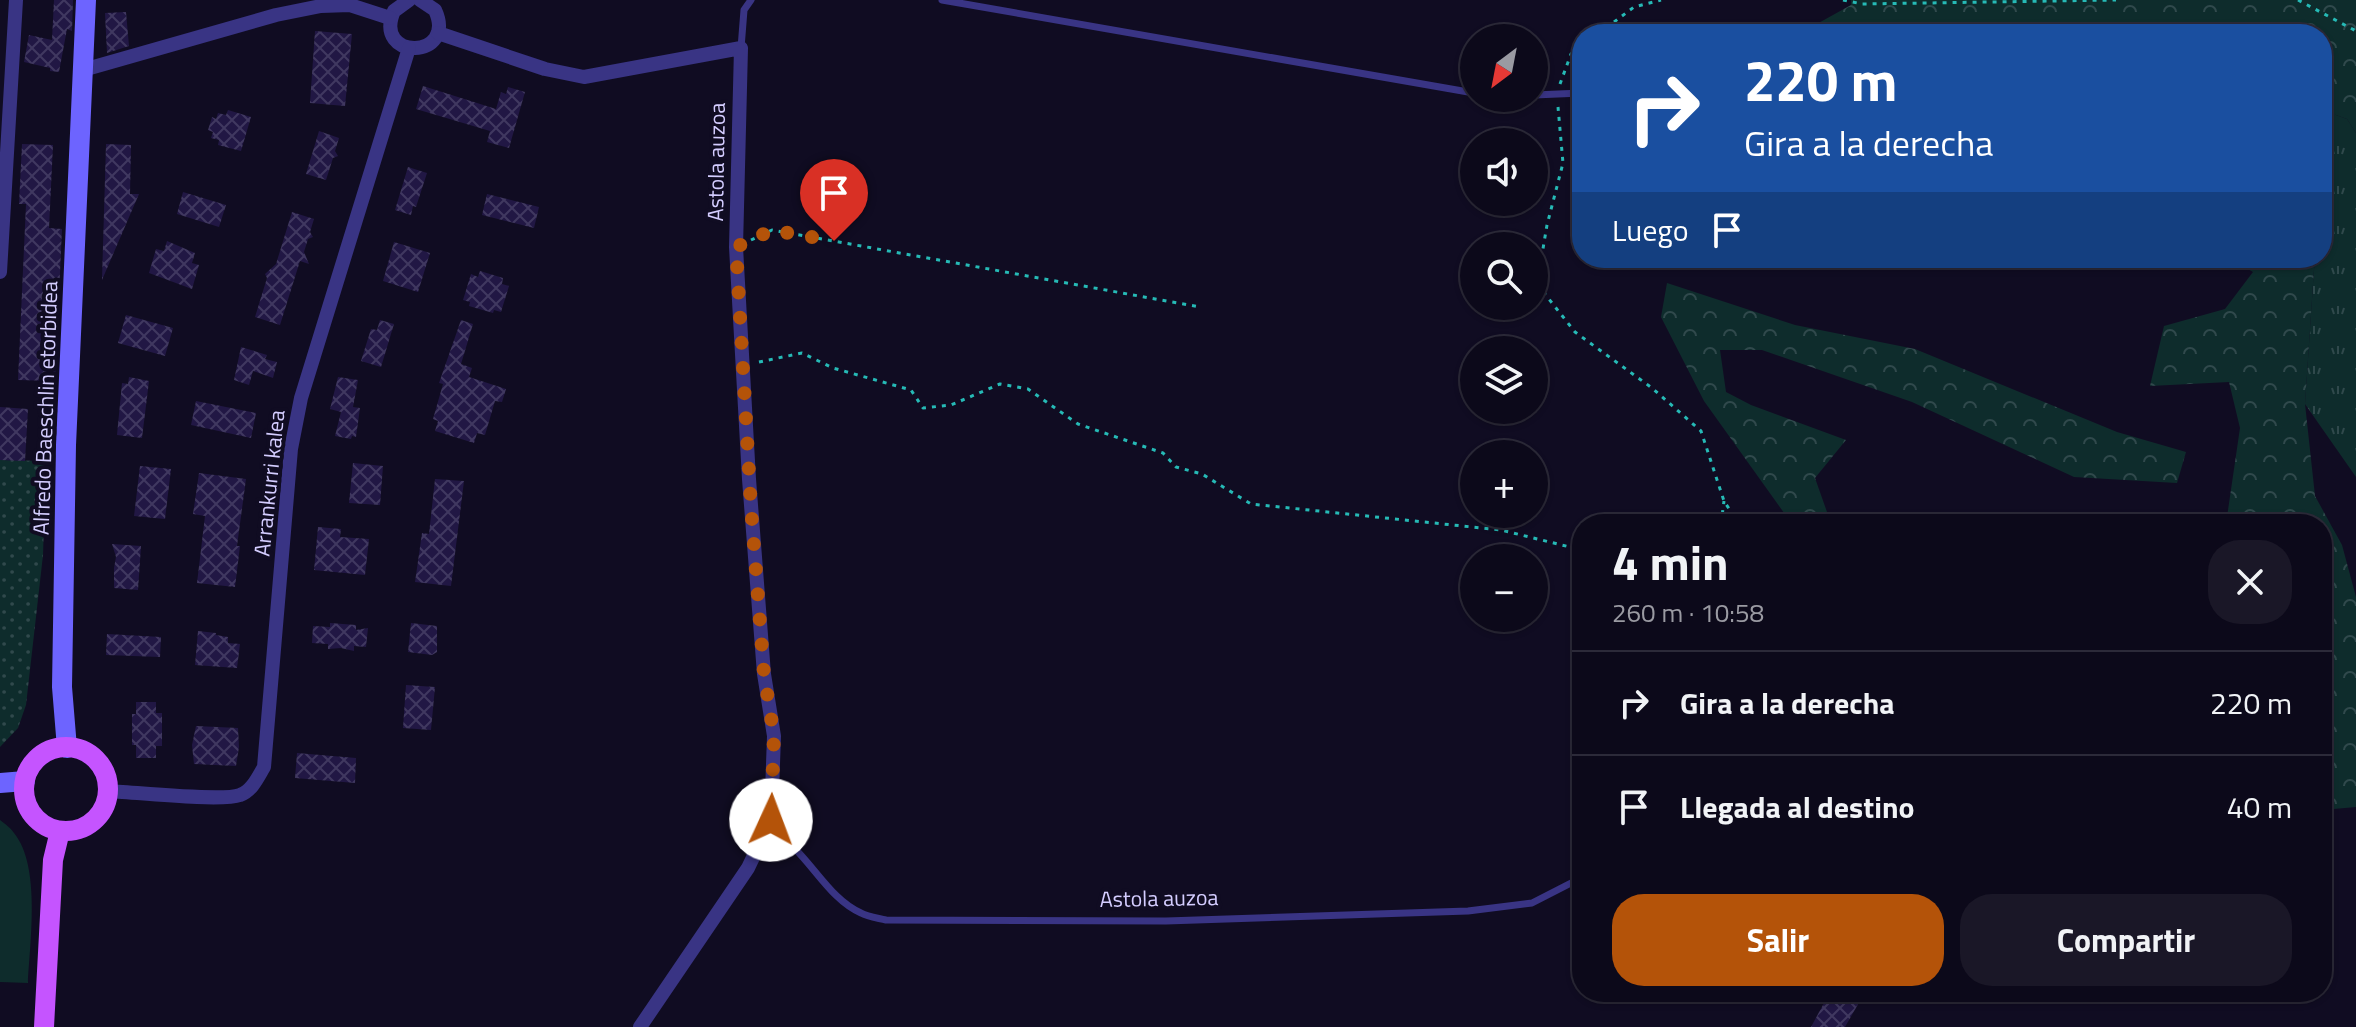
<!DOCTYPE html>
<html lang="es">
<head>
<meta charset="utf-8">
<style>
  :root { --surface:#0c091a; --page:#1a1727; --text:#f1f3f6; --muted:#9a9aa2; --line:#2c2a39; --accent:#b45309 }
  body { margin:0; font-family:"Titillium Web",sans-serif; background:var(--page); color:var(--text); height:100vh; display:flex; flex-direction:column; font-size:30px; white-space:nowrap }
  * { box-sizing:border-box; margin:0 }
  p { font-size:26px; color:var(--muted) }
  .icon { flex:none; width:44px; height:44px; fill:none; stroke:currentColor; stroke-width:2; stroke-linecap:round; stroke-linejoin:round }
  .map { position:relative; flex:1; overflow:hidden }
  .sheet { position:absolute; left:1572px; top:514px; width:760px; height:488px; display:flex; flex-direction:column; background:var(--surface); border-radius:32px; box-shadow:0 2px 6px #0004,0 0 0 2px var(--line) }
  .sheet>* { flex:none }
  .hud { position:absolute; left:1572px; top:24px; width:760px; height:244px; border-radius:32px; box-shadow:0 2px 6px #0004,0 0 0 2px var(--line); background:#1a4fa0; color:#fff; overflow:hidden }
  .needle { width:52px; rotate:212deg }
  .fabs { position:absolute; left:1460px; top:24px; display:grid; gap:16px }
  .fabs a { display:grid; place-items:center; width:88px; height:88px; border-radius:50%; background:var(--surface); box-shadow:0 2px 6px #0004,0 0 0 2px var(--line); font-size:40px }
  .pin { position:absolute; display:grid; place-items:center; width:68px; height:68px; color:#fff; margin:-82px -34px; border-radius:50% 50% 50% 0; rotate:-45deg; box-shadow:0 0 8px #0007 }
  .pin .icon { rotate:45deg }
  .me { position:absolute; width:88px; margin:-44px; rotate:2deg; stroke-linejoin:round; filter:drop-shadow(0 0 6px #0008) }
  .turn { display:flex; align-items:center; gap:28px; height:168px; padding:0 40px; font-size:36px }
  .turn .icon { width:104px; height:104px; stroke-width:2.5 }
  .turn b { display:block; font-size:56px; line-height:68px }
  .then { display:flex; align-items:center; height:76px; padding:0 40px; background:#0003; gap:16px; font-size:30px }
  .round { display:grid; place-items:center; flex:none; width:84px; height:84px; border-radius:32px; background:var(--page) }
  .headline { display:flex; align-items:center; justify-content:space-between; height:136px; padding:0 40px }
  h1 { font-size:48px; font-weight:700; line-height:60px }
  .cta { display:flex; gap:16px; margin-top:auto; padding:16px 40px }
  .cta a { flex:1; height:92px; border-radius:32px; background:var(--accent); color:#fff; font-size:32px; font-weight:700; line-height:92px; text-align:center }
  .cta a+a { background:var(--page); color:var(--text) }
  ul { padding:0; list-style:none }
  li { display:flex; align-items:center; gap:24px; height:104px; padding:0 40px; border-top:2px solid var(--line) }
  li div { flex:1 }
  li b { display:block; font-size:30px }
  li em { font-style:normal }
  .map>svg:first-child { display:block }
</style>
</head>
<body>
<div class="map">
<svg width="2356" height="1027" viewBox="0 0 2356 1027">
  <defs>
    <pattern id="grass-tufts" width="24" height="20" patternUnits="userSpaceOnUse" patternTransform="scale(2)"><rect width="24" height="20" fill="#0e2c2c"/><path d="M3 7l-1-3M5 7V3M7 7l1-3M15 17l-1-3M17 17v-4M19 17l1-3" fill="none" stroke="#30494c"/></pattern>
    <pattern id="forest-crowns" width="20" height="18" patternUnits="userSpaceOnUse" patternTransform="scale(2)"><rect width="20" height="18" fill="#0e2c2c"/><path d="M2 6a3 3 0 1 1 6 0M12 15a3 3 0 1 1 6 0" fill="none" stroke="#30494c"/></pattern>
    <pattern id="park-dots" width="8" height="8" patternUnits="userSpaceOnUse" patternTransform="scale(2)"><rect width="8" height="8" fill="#0e2c2c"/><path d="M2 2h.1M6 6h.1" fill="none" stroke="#30494c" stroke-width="1.8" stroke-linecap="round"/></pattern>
    <pattern id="building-cross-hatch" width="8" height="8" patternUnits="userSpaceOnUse" patternTransform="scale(2)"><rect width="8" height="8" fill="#211744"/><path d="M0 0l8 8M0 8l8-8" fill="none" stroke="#403860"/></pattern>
  </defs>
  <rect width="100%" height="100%" fill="#100c22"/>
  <path fill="url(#grass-tufts)" d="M 2322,110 L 2347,119 L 2356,133 L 2356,477 L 2305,404 L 2314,269 L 2317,258 L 2322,258 L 2322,243 L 2330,218 L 2322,200 Z"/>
  <g fill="url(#forest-crowns)">
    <path d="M 1851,0 L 2356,0 L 2356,133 L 2347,119 L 2322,110 L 2322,34 L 1812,34 L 1806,30 L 1851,5 Z"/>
    <path d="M 2229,258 L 2317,258 L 2314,269 L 2305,404 L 2315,496 L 2342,545 L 2356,597 L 2356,807 L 2322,810 L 2322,524 L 2226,524 L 2240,428 L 2229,382 L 2150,386 L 2164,326 L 2225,309 L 2253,272 Z"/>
    <path d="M 1667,283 L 1795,325 L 1915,349 L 2117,432 L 2186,452 L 2177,483 L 2074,477 L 1912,402 L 1762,350 L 1720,350 L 1726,392 L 1751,405 L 1846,440 L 1815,478 L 1827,512 L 1874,524 L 1792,524 L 1704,401 L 1661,317 Z"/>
  </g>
  <path fill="url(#park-dots)" d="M 0,460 L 46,461 L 43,555 L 26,705 L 18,728 L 0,747 Z"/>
  <path fill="#0e2c2c" d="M 0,820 C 5,824 11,828 14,833 C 41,866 30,942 28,983 L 0,982 Z"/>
  <g fill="url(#building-cross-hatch)">
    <path d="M 54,0 L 73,0 L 72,31 L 67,29 L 59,72 L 50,71 L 50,68 L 24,62 L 29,35 L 52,40 Z"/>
    <path d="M 126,12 L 129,46 L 107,53 L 105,13 Z"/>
    <path d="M 315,31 L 352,34 L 345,106 L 310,103 Z"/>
    <path d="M 423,86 L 496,109 L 501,92 L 506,94 L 508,87 L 525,92 L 509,148 L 487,142 L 490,131 L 416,109 Z"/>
    <path d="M 228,110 L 251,117 L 241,151 L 218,145 L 219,140 L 211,138 L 213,132 L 208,130 L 212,117 L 216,119 L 218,113 L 226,115 Z"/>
    <path d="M 319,131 L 339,138 L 335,151 L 338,156 L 333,158 L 326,180 L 306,174 Z"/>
    <path d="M 22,144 L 53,145 L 49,228 L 62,229 L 55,381 L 18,380 L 26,204 L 19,204 Z"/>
    <path d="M 106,144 L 131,145 L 130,194 L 139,194 L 102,280 Z"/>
    <path d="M 408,167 L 427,173 L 416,207 L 413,206 L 411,215 L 395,210 Z"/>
    <path d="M 183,192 L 226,205 L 219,227 L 177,214 Z"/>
    <path d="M 487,194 L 539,207 L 534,228 L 482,215 Z"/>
    <path d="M 292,212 L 314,219 L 310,232 L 313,237 L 308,239 L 304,252 L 309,264 L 300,261 L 280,325 L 255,317 L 267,278 L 265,274 L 276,264 Z"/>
    <path d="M 167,241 L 195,253 L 192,263 L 199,265 L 192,289 L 149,273 L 156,249 L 164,251 Z"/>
    <path d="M 394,242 L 430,253 L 418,292 L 383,281 Z"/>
    <path d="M 480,271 L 503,278 L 502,284 L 509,286 L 501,312 L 494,310 L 493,313 L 469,306 L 470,302 L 463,300 L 471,274 L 478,277 Z"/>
    <path d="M 126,315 L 173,328 L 165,356 L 118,343 Z"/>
    <path d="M 380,320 L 394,324 L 381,367 L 361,361 L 371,329 L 377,330 Z"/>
    <path d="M 461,320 L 473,324 L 461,364 L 472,368 L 469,377 L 506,389 L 502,402 L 495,401 L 485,435 L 477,433 L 474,443 L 435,431 L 438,421 L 433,419 L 443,384 L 439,383 Z"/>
    <path d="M 241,347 L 267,355 L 265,359 L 277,362 L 273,378 L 253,371 L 249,385 L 234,380 Z"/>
    <path d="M 129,377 L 149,381 L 142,438 L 117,435 L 122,383 L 128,384 Z"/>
    <path d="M 338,377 L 358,380 L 353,407 L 360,408 L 356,437 L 352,436 L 351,439 L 335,436 L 341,412 L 330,409 Z"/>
    <path d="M 196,401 L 256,413 L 251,438 L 191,425 Z"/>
    <path d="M 0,407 L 28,409 L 25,461 L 0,460 Z"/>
    <path d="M 353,463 L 383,466 L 380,505 L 349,503 Z"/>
    <path d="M 140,466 L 171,469 L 165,519 L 134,516 Z"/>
    <path d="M 199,473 L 246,479 L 237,546 L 240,546 L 235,587 L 197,583 L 205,516 L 193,514 Z"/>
    <path d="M 435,479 L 464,481 L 451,586 L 415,582 L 422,533 L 429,534 Z"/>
    <path d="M 318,527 L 341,529 L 340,537 L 369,539 L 365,575 L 314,570 Z"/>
    <path d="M 112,544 L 141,546 L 138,590 L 114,588 L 114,568 L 116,557 Z"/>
    <path d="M 330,623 L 356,625 L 356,630 L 368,628 L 366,647 L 354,646 L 354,651 L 341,648 L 328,649 L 328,644 L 312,643 L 313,626 L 330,627 Z"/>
    <path d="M 411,623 L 437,626 L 437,652 L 432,655 L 408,652 Z"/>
    <path d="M 198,631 L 216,633 L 216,635 L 228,637 L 228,643 L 240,644 L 237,668 L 195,665 Z"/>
    <path d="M 107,634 L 161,637 L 160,657 L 106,655 Z"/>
    <path d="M 406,685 L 435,687 L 431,730 L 403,728 Z"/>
    <path d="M 136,702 L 156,702 L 156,713 L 162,713 L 162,746 L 156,746 L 156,758 L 136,758 L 136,745 L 132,745 L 132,714 L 136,714 Z"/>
    <path d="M 196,726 L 238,728 L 239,747 L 236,766 L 194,764 L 192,745 Z"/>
    <path d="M 297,753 L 356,758 L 355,783 L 295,778 Z"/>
    <path d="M 1830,992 L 1865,992 L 1845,1027 L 1811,1027 Z"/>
  </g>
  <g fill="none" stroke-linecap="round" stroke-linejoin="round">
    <g stroke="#26bab6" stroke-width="3" stroke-dasharray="4 6" stroke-linecap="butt">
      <path d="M 1843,0 L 1862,4 L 2116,0"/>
      <path d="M 2298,0 L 2356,31"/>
      <path d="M 1598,34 L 1634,7 L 1661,0"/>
      <path d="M 1560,84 L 1571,54 L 1582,46"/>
      <path d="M 1558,107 L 1563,163 L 1547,225 L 1537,284 L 1575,332 L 1652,388 L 1701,431 L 1724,501 L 1739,524"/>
      <path d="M 751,240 L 772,230 L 1200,307"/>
      <path d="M 759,362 L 802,353 L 833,368 L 911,390 L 923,408 L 951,405 L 1000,384 L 1028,389 L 1078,424 L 1163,453 L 1176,467 L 1202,474 L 1251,504 L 1501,530 L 1582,550"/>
      <path d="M 1721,524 L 1724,501"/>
    </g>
    <g stroke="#393484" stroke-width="7">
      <path d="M 942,0 L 1474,93"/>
      <path d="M 741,48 L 744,10 L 751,0"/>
      <path d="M 1534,95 L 1582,93"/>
      <path d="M 767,828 C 806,846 824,897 861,913 C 868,917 878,918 886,920 L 1166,921 L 1468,911 L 1532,903 L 1573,882 L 1582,882"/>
    </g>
    <g stroke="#393484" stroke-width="14">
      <path d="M 409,0 L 394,11 C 372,61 458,60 435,10 L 420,0"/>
      <path d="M 438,33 L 545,69 L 584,77 L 741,48 L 736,247 L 749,479 L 764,674 L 774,736 L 771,820 L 748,868 L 640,1027"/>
      <path d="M 83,70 L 276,15 L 321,6 L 350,5 L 390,18"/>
      <path d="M 0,272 L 16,0"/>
      <path d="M 108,791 C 133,792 221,802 240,795 C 252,791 258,777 264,767 L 291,449 L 301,398 L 409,48"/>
    </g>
    <g stroke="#6d64ff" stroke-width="20">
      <path d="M 67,748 L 62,687 L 66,445 L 86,0"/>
      <path d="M 0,783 L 25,781"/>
    </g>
    <g stroke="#c554ff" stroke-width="20">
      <circle cx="66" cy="789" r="42"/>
      <path d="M 44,1027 L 53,860 L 60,831"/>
    </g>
  </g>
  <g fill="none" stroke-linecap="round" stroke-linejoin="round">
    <path stroke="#b45309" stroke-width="14" stroke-dasharray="0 25.2" d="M 771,820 L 774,736 L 764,674 L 751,507 L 736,247 L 772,230 L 834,241"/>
  </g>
  <g text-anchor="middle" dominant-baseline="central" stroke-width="8" stroke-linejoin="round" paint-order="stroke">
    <g font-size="22" fill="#d4cdff" stroke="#100c22">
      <text transform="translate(716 162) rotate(-89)">Astola auzoa</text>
      <text transform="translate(45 408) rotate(-88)">Alfredo Baeschlin etorbidea</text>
      <text transform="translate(269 483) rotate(-84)">Arrankurri kalea</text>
      <text transform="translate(1159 898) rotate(-1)">Astola auzoa</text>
    </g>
  </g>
</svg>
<div class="fabs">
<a><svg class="needle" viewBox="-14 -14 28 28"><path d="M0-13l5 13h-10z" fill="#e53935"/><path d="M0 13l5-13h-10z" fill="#9a9aa2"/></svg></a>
<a><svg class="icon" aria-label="sound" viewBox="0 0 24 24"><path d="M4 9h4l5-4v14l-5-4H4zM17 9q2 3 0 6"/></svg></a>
<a><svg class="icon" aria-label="search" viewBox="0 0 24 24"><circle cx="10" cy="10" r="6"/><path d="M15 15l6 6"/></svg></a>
<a><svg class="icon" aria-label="layers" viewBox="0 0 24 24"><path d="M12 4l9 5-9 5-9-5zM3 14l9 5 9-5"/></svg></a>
<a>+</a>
<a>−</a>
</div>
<div class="pin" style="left:834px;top:241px;background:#d93025"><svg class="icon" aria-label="arrive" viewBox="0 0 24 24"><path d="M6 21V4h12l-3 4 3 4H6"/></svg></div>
<svg class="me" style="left:771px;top:820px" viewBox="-20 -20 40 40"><circle r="19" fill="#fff"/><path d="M0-13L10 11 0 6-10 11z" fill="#b45309"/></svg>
<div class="hud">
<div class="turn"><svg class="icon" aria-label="right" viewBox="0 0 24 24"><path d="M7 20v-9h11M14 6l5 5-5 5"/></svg><div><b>220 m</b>Gira a la derecha</div></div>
<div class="then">Luego<svg class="icon" aria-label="arrive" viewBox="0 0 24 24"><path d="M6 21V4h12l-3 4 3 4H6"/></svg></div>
</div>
<section class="sheet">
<div class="headline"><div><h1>4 min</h1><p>260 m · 10:58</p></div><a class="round"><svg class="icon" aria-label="close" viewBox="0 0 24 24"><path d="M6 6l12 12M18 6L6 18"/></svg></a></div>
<ul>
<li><svg class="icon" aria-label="right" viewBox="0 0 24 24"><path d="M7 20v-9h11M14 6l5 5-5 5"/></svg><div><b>Gira a la derecha</b></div><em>220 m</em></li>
<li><svg class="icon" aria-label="arrive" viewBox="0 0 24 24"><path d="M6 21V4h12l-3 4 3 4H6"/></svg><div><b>Llegada al destino</b></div><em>40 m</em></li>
</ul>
<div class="cta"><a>Salir</a><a>Compartir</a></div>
</section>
</div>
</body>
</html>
